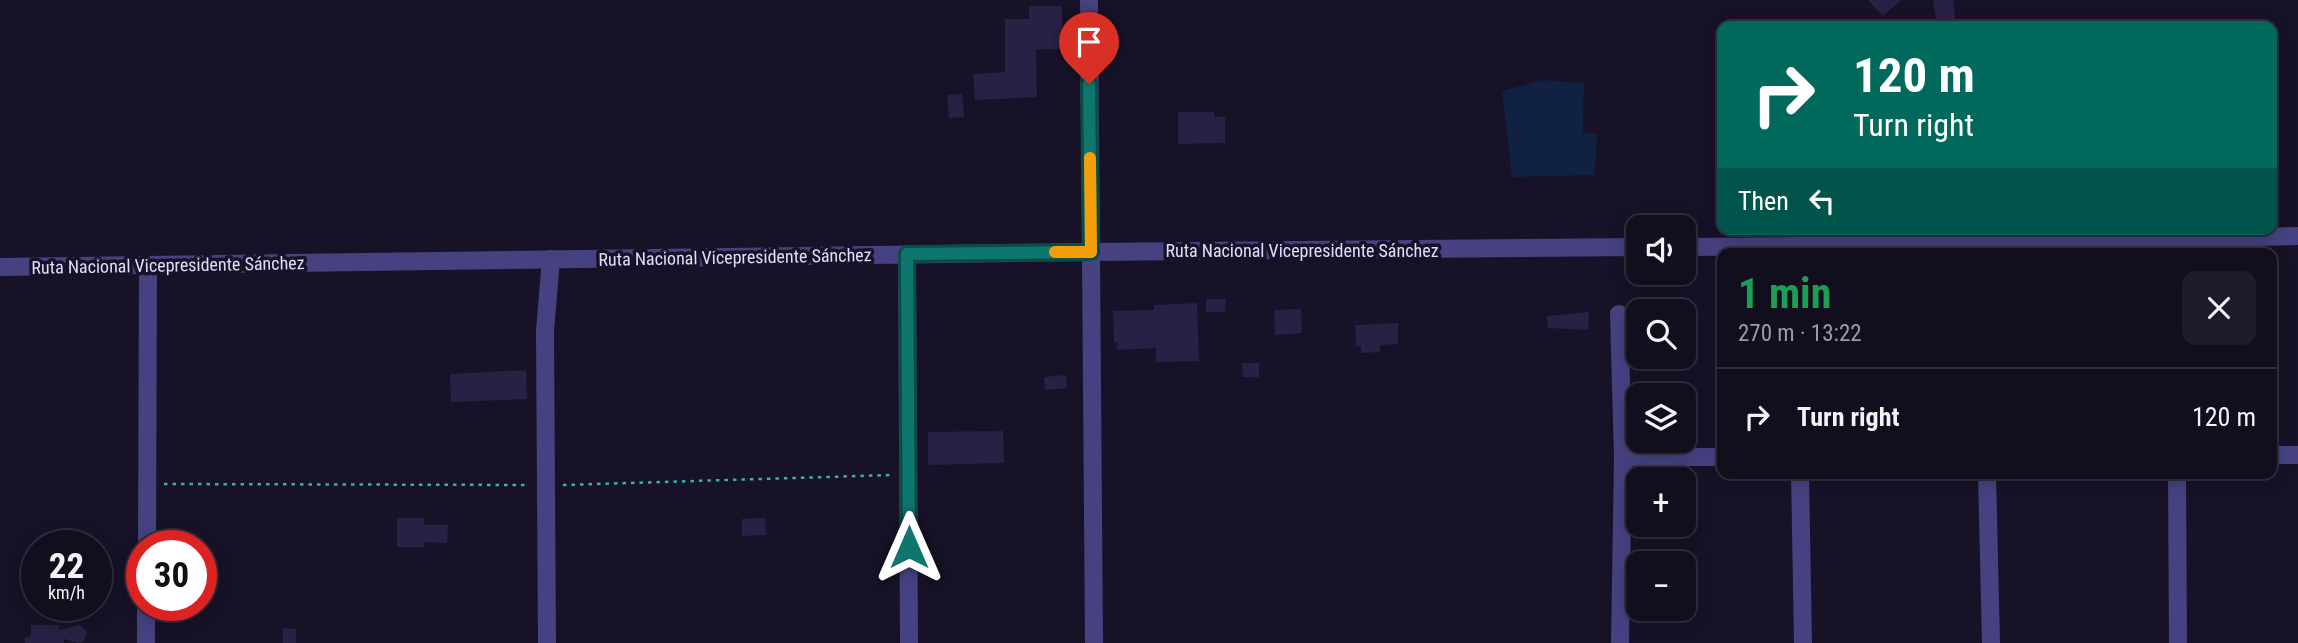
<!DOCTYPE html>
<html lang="en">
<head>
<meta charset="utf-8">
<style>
  :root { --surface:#110e1d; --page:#1e1c2a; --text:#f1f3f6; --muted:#9c9ca4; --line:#302e3b }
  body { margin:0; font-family:"Roboto Condensed",sans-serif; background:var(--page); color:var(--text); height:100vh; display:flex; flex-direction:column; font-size:26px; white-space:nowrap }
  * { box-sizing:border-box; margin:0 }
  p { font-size:23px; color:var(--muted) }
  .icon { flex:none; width:38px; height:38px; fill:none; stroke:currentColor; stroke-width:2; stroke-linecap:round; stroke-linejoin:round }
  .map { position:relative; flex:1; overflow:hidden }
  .details { position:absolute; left:1717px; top:248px; width:560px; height:231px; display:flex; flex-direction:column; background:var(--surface); border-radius:14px; box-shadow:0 4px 18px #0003,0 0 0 2px var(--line) }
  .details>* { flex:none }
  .guide { position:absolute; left:1717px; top:21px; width:560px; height:214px; border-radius:14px; box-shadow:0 4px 18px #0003,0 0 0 2px var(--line); background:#00695c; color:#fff; overflow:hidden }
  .fabs { position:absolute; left:1626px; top:215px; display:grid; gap:14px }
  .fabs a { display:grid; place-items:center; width:70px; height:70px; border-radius:14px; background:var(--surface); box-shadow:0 4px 18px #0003,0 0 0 2px var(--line); font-size:35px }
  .speed { position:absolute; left:21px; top:530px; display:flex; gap:14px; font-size:35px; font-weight:700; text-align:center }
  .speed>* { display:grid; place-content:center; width:91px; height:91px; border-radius:50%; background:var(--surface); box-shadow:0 4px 18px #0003,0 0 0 2px var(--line); line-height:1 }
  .speed small { font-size:18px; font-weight:400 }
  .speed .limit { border:10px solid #d22; background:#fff; color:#111 }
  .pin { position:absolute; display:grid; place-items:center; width:60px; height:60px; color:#fff; margin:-72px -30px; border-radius:50% 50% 50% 0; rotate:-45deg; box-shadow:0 0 7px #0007 }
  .pin .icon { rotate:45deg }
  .me { position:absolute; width:77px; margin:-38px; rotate:0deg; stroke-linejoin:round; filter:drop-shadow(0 0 5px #0008) }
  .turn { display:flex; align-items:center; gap:24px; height:147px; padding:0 21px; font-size:32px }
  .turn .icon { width:91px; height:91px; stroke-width:2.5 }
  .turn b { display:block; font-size:49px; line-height:60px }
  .then { display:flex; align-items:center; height:66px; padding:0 21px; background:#0003; gap:14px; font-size:26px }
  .round { display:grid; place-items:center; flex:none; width:74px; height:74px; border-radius:14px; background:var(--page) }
  .overview { display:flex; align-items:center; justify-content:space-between; height:119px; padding:0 21px }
  h1 { font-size:42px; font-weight:700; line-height:52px; color:#1e9e55 }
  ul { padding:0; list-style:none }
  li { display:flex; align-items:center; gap:21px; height:98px; padding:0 21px; border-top:2px solid var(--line) }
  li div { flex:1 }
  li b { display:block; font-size:26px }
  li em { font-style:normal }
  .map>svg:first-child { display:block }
</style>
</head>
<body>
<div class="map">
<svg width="2298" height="643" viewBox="0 0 2298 643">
  <rect width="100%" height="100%" fill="#171227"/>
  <path fill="#102142" d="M 1542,80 L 1584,83 L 1583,132 L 1597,134 L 1595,175 L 1512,177 L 1502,91 Z"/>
  <g fill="#292046">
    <path d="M 1868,0 L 1901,0 L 1883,16 Z"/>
    <path d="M 1933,0 L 1953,0 L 1956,26 L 1937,26 Z"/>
    <path d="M 1029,6 L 1062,6 L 1062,49 L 1036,49 L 1037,97 L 975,100 L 973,74 L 1005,72 L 1005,19 L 1029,19 Z"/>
    <path d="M 962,94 L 964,117 L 949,118 L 947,95 Z"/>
    <path d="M 1178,112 L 1214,112 L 1214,117 L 1225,117 L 1225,143 L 1178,144 Z"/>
    <path d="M 1206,299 L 1226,299 L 1225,312 L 1206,312 Z"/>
    <path d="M 1197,303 L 1199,361 L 1156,362 L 1156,348 L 1117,350 L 1117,342 L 1114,342 L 1113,311 L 1154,310 L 1154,305 Z"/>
    <path d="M 1301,309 L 1302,333 L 1275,335 L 1274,310 Z"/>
    <path d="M 1589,312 L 1588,330 L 1548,328 L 1547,316 Z"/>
    <path d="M 1398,323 L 1398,344 L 1380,345 L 1380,352 L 1361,353 L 1361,346 L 1356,346 L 1355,325 Z"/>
    <path d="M 1242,363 L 1259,363 L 1259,377 L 1243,377 Z"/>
    <path d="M 526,370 L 527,399 L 451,402 L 450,374 Z"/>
    <path d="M 1066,375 L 1067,388 L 1045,390 L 1044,377 Z"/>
    <path d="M 1003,431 L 1004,463 L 928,465 L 928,432 Z"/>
    <path d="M 397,518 L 424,518 L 424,525 L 448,525 L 447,543 L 424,542 L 424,547 L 397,547 Z"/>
    <path d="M 765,518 L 766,535 L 742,536 L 742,519 Z"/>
    <path d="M 31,625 L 59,625 L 59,630 L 79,625 L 86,630 L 87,634 L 83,642 L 78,643 L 64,639 L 64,643 L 25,643 L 24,638 L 31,636 Z"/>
    <path d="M 283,628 L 296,629 L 296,643 L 283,643 Z"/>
  </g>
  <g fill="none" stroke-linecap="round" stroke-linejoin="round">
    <g stroke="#3cafab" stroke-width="2.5" stroke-dasharray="3.5 5" stroke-linecap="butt">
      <path d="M 164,484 L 529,485"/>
      <path d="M 563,485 L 892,475"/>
    </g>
    <g stroke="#464281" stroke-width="18">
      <path d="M 1089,0 L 1094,643"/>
      <path d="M 1684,247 L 1907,245 L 2298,236"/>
      <path d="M 907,254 L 909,643"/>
      <path d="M 0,267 L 1091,252 L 1638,247"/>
      <path d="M 1619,314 L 1623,457 L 1620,643"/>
      <path d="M 2272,455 L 2298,455"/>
      <path d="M 1623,457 L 1722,457"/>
      <path d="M 1800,474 L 1803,643"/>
      <path d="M 1987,474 L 1991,643"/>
      <path d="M 2177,474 L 2178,643"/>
      <path d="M 147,546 L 148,265"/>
      <path d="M 146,643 L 146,606"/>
      <path d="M 547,643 L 545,331 L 551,259"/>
    </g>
  </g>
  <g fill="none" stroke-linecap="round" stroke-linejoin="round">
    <defs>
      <path id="route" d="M 909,547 L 907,254 L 1091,252 L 1089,84"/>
    </defs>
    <use href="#route" stroke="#0a4d48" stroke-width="18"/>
    <use href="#route" stroke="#0f766e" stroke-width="12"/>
    <path stroke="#f59e0b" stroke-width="12" d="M 1055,252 L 1091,252 L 1090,158"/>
  </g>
  <g text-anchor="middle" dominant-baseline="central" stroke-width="7" stroke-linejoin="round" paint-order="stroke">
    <g font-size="18" fill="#e0dcfb" stroke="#171227">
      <text x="1302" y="250">Ruta Nacional Vicepresidente Sánchez</text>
      <text transform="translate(735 257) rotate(-1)">Ruta Nacional Vicepresidente Sánchez</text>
      <text transform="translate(168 265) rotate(-1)">Ruta Nacional Vicepresidente Sánchez</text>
    </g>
  </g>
</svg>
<div class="fabs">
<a><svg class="icon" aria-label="sound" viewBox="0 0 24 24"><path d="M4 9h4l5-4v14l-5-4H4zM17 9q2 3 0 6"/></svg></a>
<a><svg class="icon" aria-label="search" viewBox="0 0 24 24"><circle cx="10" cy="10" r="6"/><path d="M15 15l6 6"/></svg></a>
<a><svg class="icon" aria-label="layers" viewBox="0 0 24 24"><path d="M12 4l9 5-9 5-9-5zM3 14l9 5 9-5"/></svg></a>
<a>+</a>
<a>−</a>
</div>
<div class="speed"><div>22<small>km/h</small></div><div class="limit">30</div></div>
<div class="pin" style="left:1089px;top:84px;background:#d93025"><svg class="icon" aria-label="arrive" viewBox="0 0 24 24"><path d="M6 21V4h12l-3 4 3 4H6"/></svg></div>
<svg class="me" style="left:909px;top:547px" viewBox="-20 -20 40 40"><path d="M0-17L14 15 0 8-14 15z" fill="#0f766e" stroke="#fff" stroke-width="4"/></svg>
<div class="guide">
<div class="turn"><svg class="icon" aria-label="right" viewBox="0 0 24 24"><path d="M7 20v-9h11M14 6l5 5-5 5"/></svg><div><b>120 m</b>Turn right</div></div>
<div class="then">Then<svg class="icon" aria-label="left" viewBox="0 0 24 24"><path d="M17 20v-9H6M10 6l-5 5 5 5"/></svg></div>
</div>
<section class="details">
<div class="overview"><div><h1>1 min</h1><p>270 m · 13:22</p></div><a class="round"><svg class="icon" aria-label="close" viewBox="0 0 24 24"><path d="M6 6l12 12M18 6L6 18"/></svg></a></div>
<ul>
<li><svg class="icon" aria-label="right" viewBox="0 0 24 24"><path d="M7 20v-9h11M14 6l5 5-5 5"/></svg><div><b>Turn right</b></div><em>120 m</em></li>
</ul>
</section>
</div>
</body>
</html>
